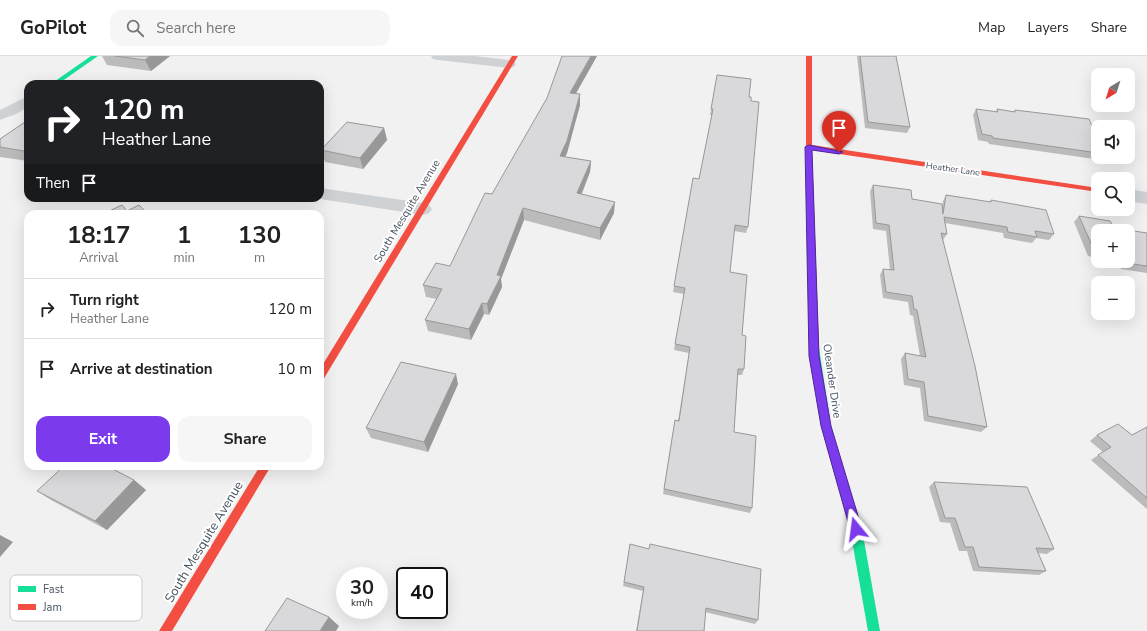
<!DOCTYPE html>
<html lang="en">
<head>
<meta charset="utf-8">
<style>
  :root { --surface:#fff; --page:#f6f6f6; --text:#222; --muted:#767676; --line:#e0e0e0; --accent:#7c3aed }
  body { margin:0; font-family:"Nunito Sans",sans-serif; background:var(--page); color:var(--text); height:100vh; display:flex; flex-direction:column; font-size:15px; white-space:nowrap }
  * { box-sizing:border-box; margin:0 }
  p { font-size:13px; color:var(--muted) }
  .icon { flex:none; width:22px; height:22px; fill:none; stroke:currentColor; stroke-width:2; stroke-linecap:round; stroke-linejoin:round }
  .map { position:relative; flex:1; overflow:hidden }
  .details { position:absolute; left:24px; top:154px; width:300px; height:260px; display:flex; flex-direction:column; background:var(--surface); border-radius:12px; box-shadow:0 4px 16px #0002 }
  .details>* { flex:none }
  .banner { position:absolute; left:24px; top:24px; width:300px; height:122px; border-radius:12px; box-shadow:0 4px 16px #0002; background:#202124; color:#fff; overflow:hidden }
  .needle { width:26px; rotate:218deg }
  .controls { position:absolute; left:1091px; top:12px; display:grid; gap:8px }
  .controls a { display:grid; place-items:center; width:44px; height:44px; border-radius:8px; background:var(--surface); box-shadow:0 4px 16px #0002; font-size:20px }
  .speed { position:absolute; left:336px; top:511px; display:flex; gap:8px; font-size:20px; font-weight:700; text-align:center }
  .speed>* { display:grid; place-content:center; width:52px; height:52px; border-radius:50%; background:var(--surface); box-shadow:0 4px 16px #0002; line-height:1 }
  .speed small { font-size:10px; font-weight:400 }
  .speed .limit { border:2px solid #111; border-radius:6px; background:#fff; color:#111 }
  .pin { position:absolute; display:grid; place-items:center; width:34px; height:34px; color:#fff; margin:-41px -17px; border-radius:50% 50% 50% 0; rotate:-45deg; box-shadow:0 0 4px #0007 }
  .pin .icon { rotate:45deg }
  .me { position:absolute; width:44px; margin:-22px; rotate:344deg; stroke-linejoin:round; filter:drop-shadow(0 0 3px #0008) }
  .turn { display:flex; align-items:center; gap:14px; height:84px; padding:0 12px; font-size:18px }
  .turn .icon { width:52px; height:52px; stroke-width:2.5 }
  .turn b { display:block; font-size:28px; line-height:34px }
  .then { display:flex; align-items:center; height:38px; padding:0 12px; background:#0003; gap:8px; font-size:15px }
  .eta { display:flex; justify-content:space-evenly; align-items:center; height:68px; text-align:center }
  .eta b { font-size:24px; font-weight:700; line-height:28px }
  .primary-button { display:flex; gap:8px; margin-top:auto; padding:8px 12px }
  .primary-button a { flex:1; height:46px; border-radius:12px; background:var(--accent); color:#fff; font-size:16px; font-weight:700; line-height:46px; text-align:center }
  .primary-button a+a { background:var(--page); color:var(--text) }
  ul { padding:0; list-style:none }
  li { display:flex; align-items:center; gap:12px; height:60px; padding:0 12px; border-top:1px solid var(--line) }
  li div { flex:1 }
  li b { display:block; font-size:15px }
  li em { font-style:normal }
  header { display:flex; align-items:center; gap:24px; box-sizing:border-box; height:56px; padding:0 20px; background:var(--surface); border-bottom:1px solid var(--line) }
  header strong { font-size:19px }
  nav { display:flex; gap:22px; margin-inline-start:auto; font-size:14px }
  .search { width:280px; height:36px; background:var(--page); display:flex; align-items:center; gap:10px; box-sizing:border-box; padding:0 14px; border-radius:12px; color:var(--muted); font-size:15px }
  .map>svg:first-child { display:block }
</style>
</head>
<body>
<header>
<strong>GoPilot</strong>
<div class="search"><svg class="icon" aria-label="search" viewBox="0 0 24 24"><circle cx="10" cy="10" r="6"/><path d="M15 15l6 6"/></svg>Search here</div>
<nav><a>Map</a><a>Layers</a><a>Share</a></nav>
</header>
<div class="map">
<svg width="1147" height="575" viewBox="0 0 1147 575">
  <rect width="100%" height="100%" fill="#f2f1f1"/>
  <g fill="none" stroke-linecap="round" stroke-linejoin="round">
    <g fill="#cfd2d5" fill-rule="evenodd">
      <path d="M 431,0 L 475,0 L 509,4 L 514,5 L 516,8 L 514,11 L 509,12 L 438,4 L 433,3 Z"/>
      <path d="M 28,40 L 28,51 L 16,58 L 0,64 L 0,54 Z"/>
      <path d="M 320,132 L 423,147 L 429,149 L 432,153 L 429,157 L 423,159 L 314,142 L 320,142 Z"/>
      <path d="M 1128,133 L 1147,136 L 1147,148 L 1128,145 Z"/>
    </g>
    <g fill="#16e098" fill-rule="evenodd">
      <path d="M 91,0 L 98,0 L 58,28 L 51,28 Z"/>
      <path d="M 814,288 L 817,289 L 819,292 L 831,370 L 862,473 L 880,575 L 868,575 L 850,473 L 821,370 L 809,292 L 811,289 Z"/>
    </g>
    <g fill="#f24e42" fill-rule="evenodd">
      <path d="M 512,0 L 518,0 L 323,324 L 320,325 L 320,313 Z"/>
      <path d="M 806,0 L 812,0 L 812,89 L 1098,132 L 1098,136 L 812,94 L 819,292 L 817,295 L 811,295 L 809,292 L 806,91 Z"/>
      <path d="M 260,410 L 271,410 L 172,575 L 159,575 Z"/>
    </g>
  </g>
  <g fill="#bbbbbc">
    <path d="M 102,0 L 170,0 L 151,15 L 107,9 Z"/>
    <path d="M 597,0 L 576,37 L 580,49 L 567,97 L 565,101 L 591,105 L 590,116 L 582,138 L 614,157 L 600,184 L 524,164 L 501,223 L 502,231 L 489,259 L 484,258 L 471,284 L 428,275 L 425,264 L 437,243 L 426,241 L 423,229 L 450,210 L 492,138 Z"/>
    <path d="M 857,0 L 896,0 L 910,71 L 907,77 L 865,72 Z"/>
    <path d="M 717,19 L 749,41 L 748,171 L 746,177 L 734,175 L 730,216 L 742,279 L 744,313 L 742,319 L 738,319 L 734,376 L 752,452 L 750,457 L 663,438 L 674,369 L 675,364 L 678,365 L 689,297 L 674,294 L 684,238 L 673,236 L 693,122 L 699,123 L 712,59 L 710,59 Z"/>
    <path d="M 976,53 L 996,56 L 997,53 L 1013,56 L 1015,54 L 1098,85 L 1098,89 L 1096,91 L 1098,95 L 1098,98 L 1094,103 L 989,88 L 988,86 L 978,84 L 973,59 Z"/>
    <path d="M 28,64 L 28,105 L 0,101 L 0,83 Z"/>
    <path d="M 384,72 L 387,84 L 363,113 L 325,106 L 321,94 Z"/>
    <path d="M 873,129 L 912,143 L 942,150 L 943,145 L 946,139 L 990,146 L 991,144 L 1054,178 L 1049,184 L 1036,182 L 1032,187 L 1004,182 L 1003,177 L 945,167 L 947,178 L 943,184 L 987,371 L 981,376 L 924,365 L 920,332 L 904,329 L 901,303 L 905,297 L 920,300 L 913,260 L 910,259 L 908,246 L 883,242 L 880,219 L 883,213 L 890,214 L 886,175 L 873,173 L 870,135 Z"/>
    <path d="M 1079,160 L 1114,172 L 1147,177 L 1147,217 L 1121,213 L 1117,205 L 1128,205 L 1128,175 L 1098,175 L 1098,202 L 1088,200 L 1074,166 Z"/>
    <path d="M 458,328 L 428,396 L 371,382 L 366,372 Z"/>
    <path d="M 1147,371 L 1147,453 L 1091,404 L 1103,396 L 1090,385 L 1097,379 L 1132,379 Z"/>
    <path d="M 116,414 L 116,415 L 134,424 L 146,434 L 107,474 L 51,444 L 37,435 Z"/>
    <path d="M 934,426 L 1054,493 L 1047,498 L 1038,497 L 1046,515 L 1039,519 L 973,515 L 967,495 L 959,495 L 950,467 L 940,466 L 929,431 Z"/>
    <path d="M 630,488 L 758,564 L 755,568 L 705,556 L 704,575 L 636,575 L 643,535 L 623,530 Z"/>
  </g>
  <g fill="#989899">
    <path d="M 150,0 L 170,0 L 151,15 L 145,4 Z"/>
    <path d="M 591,0 L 597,0 L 570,48 L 570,37 Z"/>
    <path d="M 580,38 L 580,49 L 567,97 L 560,111 L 560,100 Z"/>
    <path d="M 384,72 L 387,84 L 363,113 L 360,102 Z"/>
    <path d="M 28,92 L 28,100 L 24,95 Z"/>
    <path d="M 591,105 L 590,116 L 577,148 L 577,137 Z"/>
    <path d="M 615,146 L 614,157 L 600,184 L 600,172 Z"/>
    <path d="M 523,152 L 524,164 L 501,223 L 502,231 L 489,259 L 487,248 L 497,219 Z"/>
    <path d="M 482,247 L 484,258 L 471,284 L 469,273 Z"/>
    <path d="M 456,318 L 458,328 L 428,396 L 424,386 Z"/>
    <path d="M 105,410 L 112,410 L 116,414 L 114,417 Z"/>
    <path d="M 134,424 L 146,434 L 107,474 L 95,465 Z"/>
    <path d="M 0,479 L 13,486 L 0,501 Z"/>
    <path d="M 329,561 L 339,570 L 336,575 L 320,575 Z"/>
  </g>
  <g fill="#d9d9db" stroke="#989899">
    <path d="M 115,0 L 150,0 L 145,4 Z"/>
    <path d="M 562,0 L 591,0 L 570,37 L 580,38 L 567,85 L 560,100 L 591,105 L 577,137 L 615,146 L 600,172 L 523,152 L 497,219 L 501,220 L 487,248 L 482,247 L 469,273 L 425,264 L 442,233 L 423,229 L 436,207 L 450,210 L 485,137 L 492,138 L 547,42 Z"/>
    <path d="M 860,0 L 896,0 L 910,71 L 868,66 Z"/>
    <path d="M 717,19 L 751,23 L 749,41 L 751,41 L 751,45 L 759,46 L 748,171 L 735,169 L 730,216 L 747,219 L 742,279 L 746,280 L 744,313 L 738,313 L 734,376 L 756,380 L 752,452 L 664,433 L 675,364 L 679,365 L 690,291 L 675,288 L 685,232 L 674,230 L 693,122 L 699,123 L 713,53 L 711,53 Z"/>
    <path d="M 976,53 L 998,56 L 997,53 L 1015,56 L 1015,54 L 1089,63 L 1098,85 L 1098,87 L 1094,87 L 1098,95 L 1098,97 L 993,82 L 992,80 L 982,78 Z"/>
    <path d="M 28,64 L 28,92 L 24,95 L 0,91 L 0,83 Z"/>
    <path d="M 347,66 L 384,72 L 360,102 L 321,94 Z"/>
    <path d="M 873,129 L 911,134 L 912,143 L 942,148 L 943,158 L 946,139 L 991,146 L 991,144 L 1046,154 L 1054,178 L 1035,175 L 1037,181 L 1008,176 L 1007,171 L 944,161 L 947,178 L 941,177 L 975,310 L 987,371 L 928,360 L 924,326 L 908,323 L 905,297 L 926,301 L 917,254 L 914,253 L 912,240 L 886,236 L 883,213 L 894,214 L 889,169 L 876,167 Z"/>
    <path d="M 122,149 L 127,155 L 139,149 L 148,158 L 103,158 Z"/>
    <path d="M 1079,160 L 1110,165 L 1114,172 L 1147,177 L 1147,210 L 1126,207 L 1125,205 L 1128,205 L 1128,175 L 1098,175 L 1098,195 L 1094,194 Z"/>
    <path d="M 401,306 L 456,318 L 424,386 L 366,372 Z"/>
    <path d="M 1118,368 L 1132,379 L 1147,371 L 1147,442 L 1098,399 L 1111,391 L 1097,379 Z"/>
    <path d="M 64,410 L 107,410 L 134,424 L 95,465 L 37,435 Z"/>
    <path d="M 934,426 L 1027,431 L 1054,493 L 1036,492 L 1046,515 L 979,511 L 973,491 L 965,491 L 955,462 L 945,462 Z"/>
    <path d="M 630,488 L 649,493 L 650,488 L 761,513 L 758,564 L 706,552 L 704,575 L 637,575 L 644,531 L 624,526 Z"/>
    <path d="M 287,542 L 329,561 L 320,575 L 265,575 Z"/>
  </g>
  <path fill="#7c3aed" stroke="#51269a" d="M 809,89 L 843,96 L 839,98 L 812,94 L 819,300 L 831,370 L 862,473 L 860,477 L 856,479 L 852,477 L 850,473 L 821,370 L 809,300 L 805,91 Z"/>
  <g text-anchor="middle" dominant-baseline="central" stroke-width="4" stroke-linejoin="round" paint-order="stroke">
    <g font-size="9" fill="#465260" stroke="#fff">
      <text transform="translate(953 113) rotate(8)">Heather Lane</text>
    </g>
    <g font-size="11" fill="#465260" stroke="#fff">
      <text transform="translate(407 155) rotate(-59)">South Mesquite Avenue</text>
      <text transform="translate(832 325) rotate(82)">Oleander Drive</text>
    </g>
    <g font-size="13" fill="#465260" stroke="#fff">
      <text transform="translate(204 486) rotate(-59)">South Mesquite Avenue</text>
    </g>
  </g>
  <rect x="10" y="519" width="132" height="46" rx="6" fill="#fff" stroke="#c8cbcf" stroke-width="1"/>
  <rect x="18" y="530" width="18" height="6" fill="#16e098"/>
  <rect x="18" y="548" width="18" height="6" fill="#f24e42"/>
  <g font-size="11" fill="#465260">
    <text x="43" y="537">Fast</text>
    <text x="43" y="555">Jam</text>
  </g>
</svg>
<div class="controls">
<a><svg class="needle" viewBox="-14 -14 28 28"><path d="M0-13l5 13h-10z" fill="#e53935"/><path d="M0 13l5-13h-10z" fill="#767676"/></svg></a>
<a><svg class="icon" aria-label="sound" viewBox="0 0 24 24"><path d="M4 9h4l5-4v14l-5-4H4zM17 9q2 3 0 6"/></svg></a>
<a><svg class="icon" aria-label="search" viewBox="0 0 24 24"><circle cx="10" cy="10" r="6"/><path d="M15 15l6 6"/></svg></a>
<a>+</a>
<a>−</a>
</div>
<div class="speed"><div>30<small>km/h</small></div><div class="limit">40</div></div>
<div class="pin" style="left:839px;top:96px;background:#d93025"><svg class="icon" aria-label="arrive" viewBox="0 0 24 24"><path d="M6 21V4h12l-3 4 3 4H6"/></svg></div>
<svg class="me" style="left:856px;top:473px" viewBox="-20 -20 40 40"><path d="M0-17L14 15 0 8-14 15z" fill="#7c3aed" stroke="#fff" stroke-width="4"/></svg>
<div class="banner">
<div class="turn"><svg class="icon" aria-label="right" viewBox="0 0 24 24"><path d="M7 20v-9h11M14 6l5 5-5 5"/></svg><div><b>120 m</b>Heather Lane</div></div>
<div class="then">Then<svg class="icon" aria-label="arrive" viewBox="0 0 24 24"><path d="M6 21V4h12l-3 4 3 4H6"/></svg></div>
</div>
<section class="details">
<div class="eta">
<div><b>18:17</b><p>Arrival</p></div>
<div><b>1</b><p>min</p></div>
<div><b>130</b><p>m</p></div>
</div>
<ul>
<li><svg class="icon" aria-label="right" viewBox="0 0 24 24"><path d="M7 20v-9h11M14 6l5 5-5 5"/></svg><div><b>Turn right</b><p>Heather Lane</p></div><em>120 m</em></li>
<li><svg class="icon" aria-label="arrive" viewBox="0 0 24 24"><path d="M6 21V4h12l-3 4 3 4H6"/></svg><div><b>Arrive at destination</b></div><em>10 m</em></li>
</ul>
<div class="primary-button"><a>Exit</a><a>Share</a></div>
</section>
</div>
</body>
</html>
